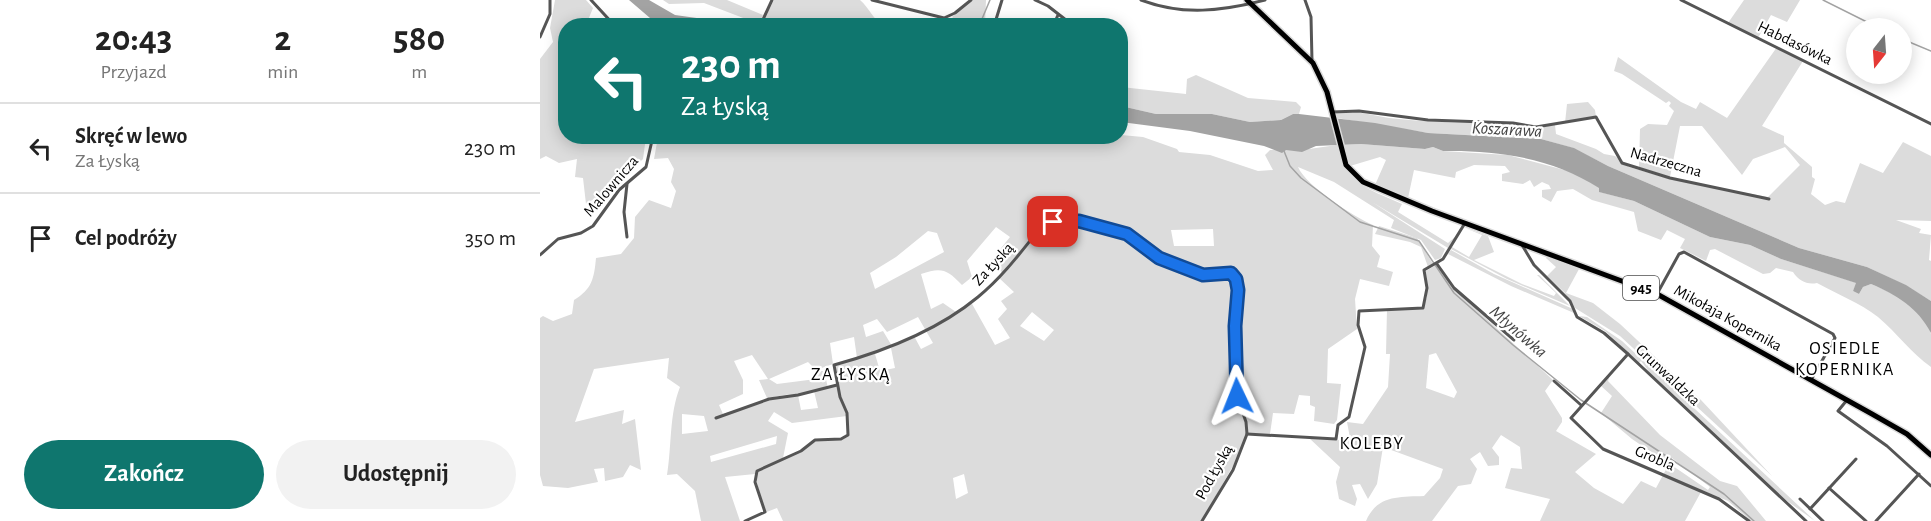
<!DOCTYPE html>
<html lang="pl">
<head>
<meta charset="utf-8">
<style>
  :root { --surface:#fff; --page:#f2f2f2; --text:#222; --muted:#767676; --line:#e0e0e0; --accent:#0f766e }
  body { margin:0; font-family:"Alegreya Sans",sans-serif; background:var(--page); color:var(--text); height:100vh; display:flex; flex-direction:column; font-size:22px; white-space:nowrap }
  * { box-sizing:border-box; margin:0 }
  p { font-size:20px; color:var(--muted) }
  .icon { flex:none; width:33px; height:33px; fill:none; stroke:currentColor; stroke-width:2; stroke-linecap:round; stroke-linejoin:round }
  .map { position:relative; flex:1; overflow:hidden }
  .panel { display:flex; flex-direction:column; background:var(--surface); width:540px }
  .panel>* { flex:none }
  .top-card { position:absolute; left:18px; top:18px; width:570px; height:126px; border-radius:24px; box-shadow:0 3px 15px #0003; background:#0f766e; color:#fff; overflow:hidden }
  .needle { width:39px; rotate:197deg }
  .buttons { position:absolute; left:1306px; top:18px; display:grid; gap:12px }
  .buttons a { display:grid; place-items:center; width:66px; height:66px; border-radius:50%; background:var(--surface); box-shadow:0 3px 15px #0003; font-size:30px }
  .pin { position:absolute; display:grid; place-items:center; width:51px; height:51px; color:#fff; margin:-26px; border-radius:12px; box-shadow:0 3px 9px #0006 }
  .me { position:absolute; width:66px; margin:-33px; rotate:358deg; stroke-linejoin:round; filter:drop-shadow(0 0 4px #0008) }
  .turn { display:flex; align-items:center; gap:21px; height:126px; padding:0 24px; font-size:27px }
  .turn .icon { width:78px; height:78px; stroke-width:2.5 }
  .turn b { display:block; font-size:42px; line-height:51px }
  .eta { display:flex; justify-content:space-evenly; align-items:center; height:102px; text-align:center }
  .eta b { font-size:36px; font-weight:700; line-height:42px }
  .button { display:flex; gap:12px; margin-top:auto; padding:12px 24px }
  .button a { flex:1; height:69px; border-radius:36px; background:var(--accent); color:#fff; font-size:24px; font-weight:700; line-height:69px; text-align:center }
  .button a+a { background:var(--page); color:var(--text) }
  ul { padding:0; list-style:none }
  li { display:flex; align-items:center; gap:18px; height:90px; padding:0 24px; border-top:2px solid var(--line) }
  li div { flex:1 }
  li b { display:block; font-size:22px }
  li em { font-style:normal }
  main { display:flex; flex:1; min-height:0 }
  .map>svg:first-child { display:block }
</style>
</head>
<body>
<main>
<section class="panel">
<div class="eta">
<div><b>20:43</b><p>Przyjazd</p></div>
<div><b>2</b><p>min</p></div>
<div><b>580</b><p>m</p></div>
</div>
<ul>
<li><svg class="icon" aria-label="left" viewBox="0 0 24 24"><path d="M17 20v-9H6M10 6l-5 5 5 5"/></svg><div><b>Skręć w lewo</b><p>Za Łyską</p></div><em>230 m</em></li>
<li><svg class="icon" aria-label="arrive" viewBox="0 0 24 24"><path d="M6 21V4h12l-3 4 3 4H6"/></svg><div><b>Cel podróży</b></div><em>350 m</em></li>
</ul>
<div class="button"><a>Zakończ</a><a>Udostępnij</a></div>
</section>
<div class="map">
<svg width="1391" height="521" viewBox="0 0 1391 521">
  <rect width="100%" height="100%" fill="#fff"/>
  <g fill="#dcdcdc" fill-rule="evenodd">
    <path d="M 15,0 L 46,0 L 53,8 L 46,25 L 26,26 L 26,136 L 106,137 L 103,159 L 76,185 L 46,204 L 43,178 L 35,177 L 37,159 L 19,163 L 6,156 L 0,159 L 0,59 L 13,42 L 10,28 Z"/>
    <path d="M 123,0 L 187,0 L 223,15 L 219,24 L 164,3 L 129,4 Z"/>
    <path d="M 234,0 L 320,0 C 330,9 332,18 343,25 L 224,26 L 222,24 Z"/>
    <path d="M 432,0 L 446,0 L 445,25 L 420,25 L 412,17 Z"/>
    <path d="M 1204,0 L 1260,0 L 1247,22 L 1231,15 L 1218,38 L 1188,23 Z"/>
    <path d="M 1237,47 L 1263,61 L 1222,126 L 1244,136 L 1244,143 L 1272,167 L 1272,177 L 1275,179 L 1271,194 L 1285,205 L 1296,201 L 1305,203 L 1320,163 L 1343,173 L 1363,142 L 1391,156 L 1391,221 L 1356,220 L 1381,229 L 1379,233 L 1391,235 L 1389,260 L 1391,261 L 1391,301 L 1365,285 L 1327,267 L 1259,248 L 1068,166 L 1033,148 L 1001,139 L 888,133 L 797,118 L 795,113 C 815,110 830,115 849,118 C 889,123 929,122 969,124 C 988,124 994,129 1015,125 L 1016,134 L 1056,149 L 1064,154 L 1075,156 L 1089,167 L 1130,179 L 1228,197 L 1260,165 L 1245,147 L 1213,159 L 1202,175 L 1162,126 L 1140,126 L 1130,177 L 1099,167 L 1100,129 L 1108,124 L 1127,125 L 1134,111 L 1129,106 L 1131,103 L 1129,101 L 1126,103 L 1082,74 L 1074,71 L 1078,57 L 1141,102 L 1156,109 L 1160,102 L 1187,118 Z"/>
    <path d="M 656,75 L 708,98 L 756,102 L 761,107 L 759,114 L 753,114 L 741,120 L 710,122 L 672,114 L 616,114 L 581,106 L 581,87 L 646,94 L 647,79 Z"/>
    <path d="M 1048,102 L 1055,110 L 1056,117 L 1025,123 L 1027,104 Z"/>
    <path d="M 581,135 L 603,137 L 637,149 L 639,152 L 670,155 L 718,171 L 733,170 L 725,155 L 730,150 L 769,149 L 797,145 C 809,186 825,187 862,204 L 858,212 L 908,243 L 916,236 L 908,248 L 832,202 L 905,249 L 901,258 L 895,260 L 881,240 L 851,228 L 854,220 L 794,182 L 758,167 C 766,186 814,217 833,225 L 832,246 L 840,256 L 837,267 L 853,272 L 849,286 L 820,279 L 815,299 L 817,329 L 788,349 L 787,383 L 801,384 L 797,420 L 794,424 L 774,421 L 775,407 L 770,405 L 770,396 L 759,395 L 754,414 L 733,413 L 730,434 L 707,434 L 699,455 L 662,521 L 243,521 L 237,508 L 224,513 L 215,474 L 185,477 L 200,521 L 161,521 L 155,491 L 137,474 L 127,475 C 132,445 129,415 140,387 L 127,378 L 129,358 L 54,369 L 35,422 L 84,410 L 82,424 L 95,419 L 101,470 L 90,465 L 83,477 L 65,481 L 64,468 L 54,469 L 58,482 L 28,488 L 3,486 L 0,475 L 0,318 L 3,316 L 13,321 L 32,314 L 34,300 C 52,289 54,279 56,258 L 81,254 L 94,238 L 95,217 L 109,200 L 131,208 L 136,191 L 131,182 L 134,169 L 128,158 L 114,159 L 118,137 ZM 456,227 L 470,237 L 450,262 L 463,273 L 458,277 L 474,292 L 461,301 L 467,309 L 458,319 L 470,338 L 455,345 L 431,302 L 416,312 L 403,303 L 391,309 L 381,274 C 401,267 407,269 422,285 L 432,277 L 427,261 ZM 673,229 L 674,246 L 634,246 L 631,230 ZM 388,231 L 397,233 L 404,252 L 335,289 L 330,273 L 356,257 ZM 492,312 L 514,330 L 504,341 L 480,326 ZM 378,317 L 393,343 L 381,349 L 374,336 L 351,348 L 355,368 L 340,371 L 335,354 L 352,346 L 343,331 L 326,337 L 323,325 L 337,319 L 347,332 ZM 314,337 L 317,358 L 294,365 L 297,385 L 288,388 L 284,371 L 276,371 L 276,379 L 237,384 L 229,379 L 268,362 L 276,370 L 293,364 L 290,343 ZM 212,355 L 228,379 L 219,380 L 227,398 L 251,394 L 229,399 L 183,414 L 179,405 L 203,394 L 203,380 L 194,361 ZM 274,391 L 278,408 L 261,410 L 258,395 ZM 234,412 L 252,423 L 307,416 L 309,431 L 306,438 L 275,440 L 261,451 L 243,458 L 248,433 L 228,421 ZM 142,414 L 164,416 L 168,431 L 142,434 ZM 237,436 L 236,444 L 171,462 L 170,456 ZM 424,474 L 428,493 L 416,499 L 413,478 Z"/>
    <path d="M 821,144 L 885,149 L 893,147 L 903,151 L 968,155 L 1036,173 L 1060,188 L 1060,192 L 1094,201 L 1170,237 L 1210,245 L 1241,259 L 1317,283 L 1313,291 L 1319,294 L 1323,287 L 1331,284 C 1353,293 1386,308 1391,334 C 1391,344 1391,357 1391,367 C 1371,353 1357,333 1338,317 C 1320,303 1297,294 1277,283 C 1267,285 1259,281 1253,272 L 1236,268 L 1230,273 L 1223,274 L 1175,249 L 1170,250 L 1166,261 L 1140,248 L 1145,239 L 1127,230 L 1121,240 L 1098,231 L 1094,212 L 1052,200 L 1033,189 L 1017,191 L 1011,202 L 1002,197 L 1002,190 L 1011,189 L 1009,185 L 1002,182 L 994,187 L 990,180 L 983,184 L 962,181 L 962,174 L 970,172 L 965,166 L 934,165 L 916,172 L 915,178 L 874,170 L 868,198 L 835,185 L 846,160 L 840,157 L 810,166 L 802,145 Z"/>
    <path d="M 839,226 L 877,238 L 893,264 L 888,267 L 881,247 L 870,242 L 835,234 Z"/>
    <path d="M 925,228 L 948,236 L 954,252 L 934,260 L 982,284 L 1014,296 L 1016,293 L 997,275 L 999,275 L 1030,306 L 967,279 L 911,249 L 912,247 L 929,257 L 942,235 Z"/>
    <path d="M 911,250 L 954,274 L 1033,309 L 1034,313 L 971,286 L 908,254 Z"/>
    <path d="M 1007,256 L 1039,269 L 1026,293 L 1053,303 L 1080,324 L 1161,400 L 1232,476 L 1080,336 L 1035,308 L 1025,293 L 1007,276 L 1016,267 L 1006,258 Z"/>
    <path d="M 896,265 L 913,288 L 1013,380 L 1005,391 L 1022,418 L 1022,422 L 1016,431 L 1056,454 L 1035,472 L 1054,488 L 1083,504 L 1101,481 L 1116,488 L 1129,464 L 1092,439 L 1061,413 L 1072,396 L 1060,385 L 1071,372 L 1068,381 L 1120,435 L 1180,481 L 1197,486 L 1226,521 L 1211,521 L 1188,501 L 1135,479 L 1161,492 L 1145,521 L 1000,521 L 1010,499 L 965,488 L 971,468 L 982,469 L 980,447 L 961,435 L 952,448 L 959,457 L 959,465 L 948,466 L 940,452 L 930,459 L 937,469 L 931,484 L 918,486 L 892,521 L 826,521 C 837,495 859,497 884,496 L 900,478 L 903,469 L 843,447 L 837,484 L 828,499 L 820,484 L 812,485 L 817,499 L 815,506 L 799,499 L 796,482 L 800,467 L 769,438 L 800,440 L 810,438 L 807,422 L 823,424 L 848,387 L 850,354 L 846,354 L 847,309 L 883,307 L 887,297 L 886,271 ZM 896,353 L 917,392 L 914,398 L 886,388 L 889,355 ZM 1132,458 L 1170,487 L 1168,490 L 1130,464 Z"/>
    <path d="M 1039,316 L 1047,317 L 1082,341 L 1275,521 L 1243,498 L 1110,373 L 1101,361 L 1099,363 L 1065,331 Z"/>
  </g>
  <g fill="#a3a3a3">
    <path d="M 89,0 L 109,0 L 135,15 L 207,25 L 124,25 L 110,18 Z"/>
    <path d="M 581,106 L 616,114 L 672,114 L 710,122 L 741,120 L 753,114 L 759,114 L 835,123 L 888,133 L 1001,139 L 1034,148 L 1068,166 L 1259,248 L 1327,267 L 1366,285 L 1391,301 L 1391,333 C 1378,308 1357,295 1331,284 L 1323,287 L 1319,294 L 1313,291 L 1316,283 L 1241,259 L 1210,245 L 1170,237 L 1094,201 L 1059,192 L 1059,188 C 1013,158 957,150 903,151 L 893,147 L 885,149 L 821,144 L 776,146 L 762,152 L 746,150 L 742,153 L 724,146 L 650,131 L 581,122 Z"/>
  </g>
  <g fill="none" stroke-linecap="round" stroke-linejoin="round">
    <g stroke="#a3a3a3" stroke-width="1.5">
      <path d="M 1283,0 L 1339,28"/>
      <path d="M 439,26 L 450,0"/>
      <path d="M 1362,39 L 1391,51"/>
      <path d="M 744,151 L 750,166 L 761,178 L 820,222 L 879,241 L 914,293 L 973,345 L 1041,400 L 1184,494 L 1214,521"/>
    </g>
    <defs>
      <path id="primary" d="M 707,0 L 773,63 L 787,92 L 806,165 L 823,182 L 892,211 L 1117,294 L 1332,414 L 1367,434 L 1391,455"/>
    </defs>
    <use href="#primary" stroke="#dbdbdb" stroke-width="8"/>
    <g stroke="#555" stroke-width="3">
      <path d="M 51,0 L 75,26"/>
      <path d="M 332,0 L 404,18 L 415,13 L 431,0"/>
      <path d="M 495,0 L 508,6 L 526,20"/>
      <path d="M 601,0 C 643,16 682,11 725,0"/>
      <path d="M 765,0 L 771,17 L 772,61"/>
      <path d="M 1141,0 L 1391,124"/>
      <path d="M 220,26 L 232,0"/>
      <path d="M 454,26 L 462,0"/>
      <path d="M 513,26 L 518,15"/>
      <path d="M 0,37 L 10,14 L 10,0"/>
      <path d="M 792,112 L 819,111 L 888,120 L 973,123 L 996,127 L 1056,117 L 1082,163 L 1130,178 L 1229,199"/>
      <path d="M 87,184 L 84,212 L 87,237"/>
      <path d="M 982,245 L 994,265 L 1030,301 L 1037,317 L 1064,333 L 1088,354 L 1266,521"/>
      <path d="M 0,255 L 18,239 L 41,233 L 53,226 L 79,190 L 106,167 L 113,136"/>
      <path d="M 897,264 L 914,288 L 974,340"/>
      <path d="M 1117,294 L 1139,254 L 1144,252 L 1293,334 L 1295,338 L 1271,380"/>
      <path d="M 1088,354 L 1031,418 L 1063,449 L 1179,499 L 1209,521"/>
      <path d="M 1014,381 L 1041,405"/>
      <path d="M 1307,400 L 1298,411 L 1347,446 L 1391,486"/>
      <path d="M 176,418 L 229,399 L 258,395 L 297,385"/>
      <path d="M 707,434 L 796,439 L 798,425 L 809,417 L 825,347 L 818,325 L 819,311 L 883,308 L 887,288 L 884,270 L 903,259 L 925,223"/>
      <path d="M 1289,488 L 1326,521"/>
      <path d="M 1260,499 L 1283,521"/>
      <path d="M 1270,509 L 1316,459"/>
      <path d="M 205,521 L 225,512 L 215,482 L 217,471 L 261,451 L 275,440 L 301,439 L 308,435 L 307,413 L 300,397 L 294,365 C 345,351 397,331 438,297 C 464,276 484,248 505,222 L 539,221 L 587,234 L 619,258 L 663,275 L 691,273 L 696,279 L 697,396 L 706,422 L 707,434 L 693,470 L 662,521"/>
      <path d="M 1336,521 L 1379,474"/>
    </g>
    <use href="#primary" stroke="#000" stroke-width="5"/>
  </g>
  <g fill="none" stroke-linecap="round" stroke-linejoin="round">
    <defs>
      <path id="route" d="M 513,222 L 539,221 L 587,234 L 619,258 L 663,275 L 691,273 L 696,279 L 698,290 L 695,326 L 697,396"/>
    </defs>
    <use href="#route" stroke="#114b97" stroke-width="15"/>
    <use href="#route" stroke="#1a73e8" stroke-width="10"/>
  </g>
  <g text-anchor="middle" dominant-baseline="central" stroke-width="4.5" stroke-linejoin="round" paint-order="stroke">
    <rect fill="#fff" stroke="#4c4c4c" stroke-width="1.5" x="1083" y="276" width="36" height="24" rx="4.5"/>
    <g font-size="15" font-weight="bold" fill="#000">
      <text x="1101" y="288">945</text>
    </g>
    <g font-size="16" fill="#000" stroke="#fff">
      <text transform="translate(1255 43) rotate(26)">Habdasówka</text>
      <text transform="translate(1126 162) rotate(16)">Nadrzeczna</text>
      <text transform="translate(71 186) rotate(-49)">Malownicza</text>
      <text transform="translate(453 264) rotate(-47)">Za Łyską</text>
      <text transform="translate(1188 318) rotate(29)">Mikołaja Kopernika</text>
      <text transform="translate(1128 375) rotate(43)">Grunwaldzka</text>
      <text transform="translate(1115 458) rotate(23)">Grobla</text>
      <text transform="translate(674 472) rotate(-61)">Pod Łyską</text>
    </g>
    <g font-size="18" font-style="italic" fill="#444" stroke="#fff">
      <text transform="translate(967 130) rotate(3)">Koszarawa</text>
      <text transform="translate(978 332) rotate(41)">Młynówka</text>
    </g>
    <g font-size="18" letter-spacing="1.5" fill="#000" stroke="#fff">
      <text x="1305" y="349">OSIEDLE<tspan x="1305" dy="21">KOPERNIKA</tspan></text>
      <text x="311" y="375">ZA ŁYSKĄ</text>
      <text x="832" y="444">KOLEBY</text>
    </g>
  </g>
</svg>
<div class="buttons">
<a><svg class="needle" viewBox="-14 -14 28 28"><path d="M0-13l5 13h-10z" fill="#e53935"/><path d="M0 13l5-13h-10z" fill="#767676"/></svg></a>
</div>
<div class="pin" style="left:513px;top:222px;background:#d93025"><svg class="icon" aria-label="arrive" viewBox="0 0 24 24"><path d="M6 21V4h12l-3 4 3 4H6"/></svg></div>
<svg class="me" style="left:697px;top:396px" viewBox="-20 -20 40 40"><path d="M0-17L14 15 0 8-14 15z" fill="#1a73e8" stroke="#fff" stroke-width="4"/></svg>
<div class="top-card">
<div class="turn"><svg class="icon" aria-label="left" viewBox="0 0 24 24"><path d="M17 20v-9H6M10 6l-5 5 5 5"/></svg><div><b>230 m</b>Za Łyską</div></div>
</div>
</div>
</main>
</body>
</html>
